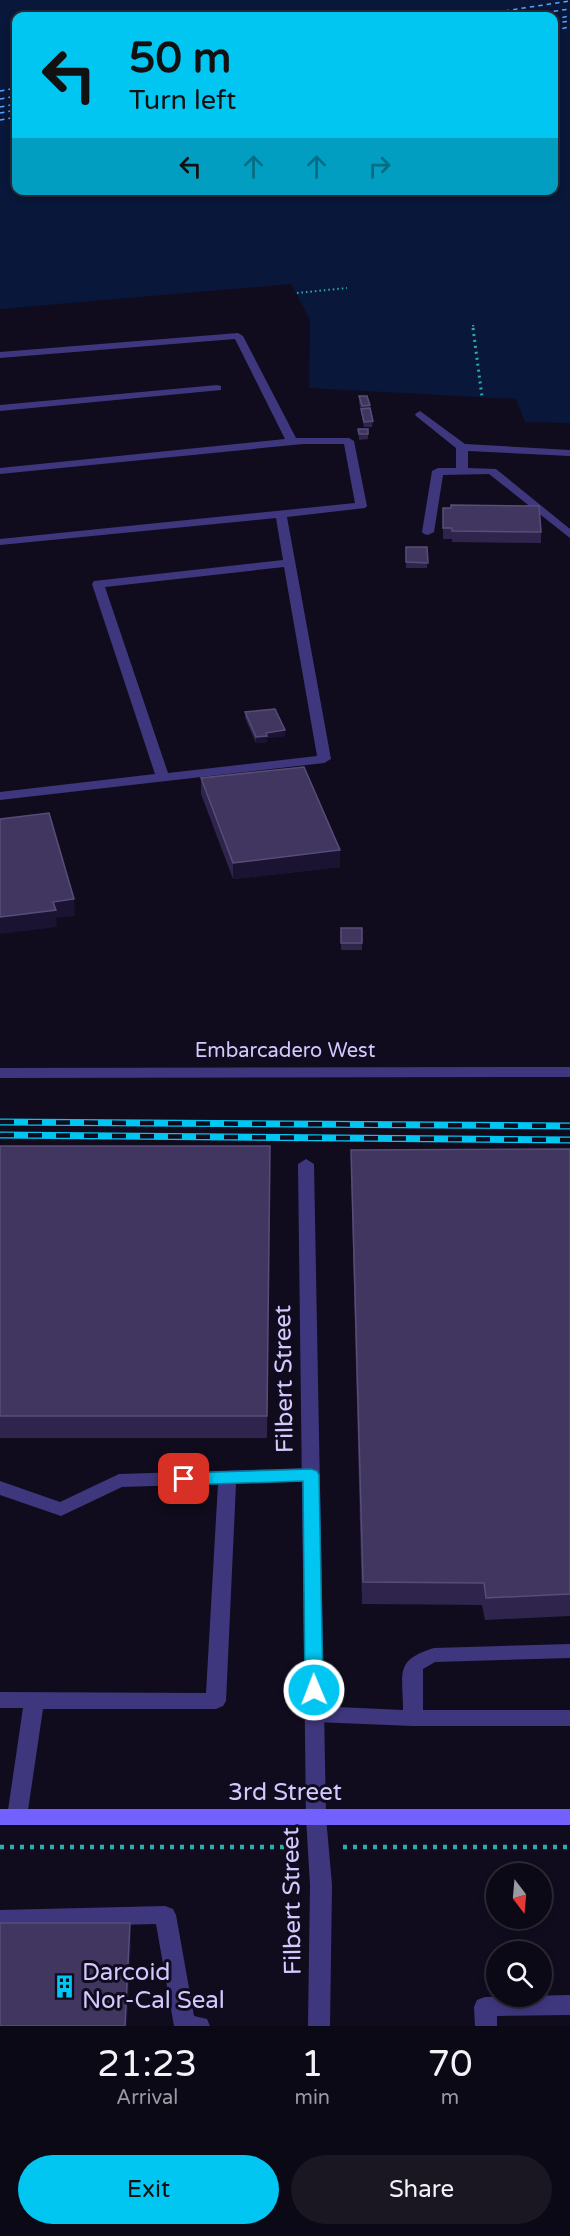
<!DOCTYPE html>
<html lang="en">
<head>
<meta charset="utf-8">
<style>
  :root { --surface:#0c0916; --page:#1a1723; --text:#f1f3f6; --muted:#9a9aa1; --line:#2c2a35; --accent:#02c6f2 }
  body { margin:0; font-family:"Varela Round",sans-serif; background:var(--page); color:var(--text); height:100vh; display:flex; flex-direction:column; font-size:22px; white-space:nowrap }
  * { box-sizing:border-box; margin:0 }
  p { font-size:20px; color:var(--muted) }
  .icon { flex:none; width:33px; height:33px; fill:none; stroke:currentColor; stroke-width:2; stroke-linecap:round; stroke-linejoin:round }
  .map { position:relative; height:2026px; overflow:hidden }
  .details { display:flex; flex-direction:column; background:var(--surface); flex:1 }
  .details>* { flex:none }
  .banner { position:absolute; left:12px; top:12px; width:546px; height:183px; border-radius:12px; box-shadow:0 3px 9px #0003,0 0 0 2px var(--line); background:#02c6f2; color:#111; overflow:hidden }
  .needle { width:39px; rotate:164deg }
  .tools { position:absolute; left:486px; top:1863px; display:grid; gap:12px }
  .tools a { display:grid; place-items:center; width:66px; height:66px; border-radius:50%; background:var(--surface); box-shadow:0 3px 9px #0003,0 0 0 2px var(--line); font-size:30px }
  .pin { position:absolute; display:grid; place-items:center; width:51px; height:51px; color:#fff; margin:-26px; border-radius:12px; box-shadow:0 3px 9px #0006 }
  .me { position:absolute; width:66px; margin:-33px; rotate:359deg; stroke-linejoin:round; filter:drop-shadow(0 0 4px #0008) }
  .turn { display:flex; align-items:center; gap:21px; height:126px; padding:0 18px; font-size:27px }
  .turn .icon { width:78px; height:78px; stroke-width:2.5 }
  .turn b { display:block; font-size:42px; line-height:51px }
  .lanes { display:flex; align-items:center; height:57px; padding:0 18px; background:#0003; justify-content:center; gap:30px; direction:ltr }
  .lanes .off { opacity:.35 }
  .eta { display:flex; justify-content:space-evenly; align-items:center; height:102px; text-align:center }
  .eta b { font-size:36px; font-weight:600; line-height:42px }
  .cta { display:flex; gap:12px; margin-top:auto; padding:12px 18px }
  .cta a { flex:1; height:69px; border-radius:36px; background:var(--accent); color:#111; font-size:24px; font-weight:600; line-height:69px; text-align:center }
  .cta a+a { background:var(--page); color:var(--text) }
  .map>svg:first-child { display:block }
</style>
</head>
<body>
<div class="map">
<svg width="570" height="2026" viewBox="0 0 570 2026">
  <rect width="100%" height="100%" fill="#100c1e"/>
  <path fill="#09173a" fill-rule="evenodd" d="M 0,0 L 570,0 L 570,423 L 525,422 L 516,399 L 309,388 L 310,320 L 291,284 L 0,309 ZM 16,16 L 554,16 L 554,190 L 16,190 Z"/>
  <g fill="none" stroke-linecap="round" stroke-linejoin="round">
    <g stroke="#58a4fe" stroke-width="1.5" stroke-dasharray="4.5 4" stroke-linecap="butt">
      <path d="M 471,16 L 570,1"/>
      <path d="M 520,16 L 570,9"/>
      <path d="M 554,19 L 570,16"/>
      <path d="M 554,23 L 570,21"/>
      <path d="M 554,30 L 570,27"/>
      <path d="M 0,91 L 16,88"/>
      <path d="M 0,99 L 16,96"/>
      <path d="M 0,107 L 16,104"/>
      <path d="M 0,113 L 16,110"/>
      <path d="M 0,120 L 16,117"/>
    </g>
    <g stroke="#2eabae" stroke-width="2" stroke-dasharray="1.5 3" stroke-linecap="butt">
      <path d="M 297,293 L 347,288"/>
      <path d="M 473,325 L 474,330"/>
    </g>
    <path stroke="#2eabae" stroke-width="3" stroke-dasharray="2 4" stroke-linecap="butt" d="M 473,328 L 482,397"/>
    <g stroke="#2eabae" stroke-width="4.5" stroke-dasharray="4 6" stroke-linecap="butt">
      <path d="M 0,1847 L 293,1847"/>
      <path d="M 343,1847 L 570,1847"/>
    </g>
    <g fill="#3f377d" fill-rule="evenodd">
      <path d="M 238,333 L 243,336 L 296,438 L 349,438 L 354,441 L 367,506 L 365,508 L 287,517 L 331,759 L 324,763 L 0,800 L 0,792 L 155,774 L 92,584 L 94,581 L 283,560 L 276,518 L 0,545 L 0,539 L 355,503 L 344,444 L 303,444 L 0,474 L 0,468 L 285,439 L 235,339 L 0,358 L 0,352 ZM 284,567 L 317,756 L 168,773 L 105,587 Z"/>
      <path d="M 217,385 L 221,386 L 221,390 L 0,411 L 0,405 Z"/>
      <path d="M 420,411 L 465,444 L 570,450 L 570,456 L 468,451 L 468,468 L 496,469 L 570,529 L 570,538 L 489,474 L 443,475 L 434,532 L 428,535 L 424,534 L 422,532 L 432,471 L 438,468 L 456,468 L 456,448 L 416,416 L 415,414 Z"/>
      <path d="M 311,1468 L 317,1470 L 320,1475 L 317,1480 L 236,1484 L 226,1701 L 223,1706 L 216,1709 L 43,1709 L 27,1817 L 24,1823 L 17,1825 L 10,1823 L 7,1817 L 23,1708 L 0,1708 L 0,1692 L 206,1693 L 218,1484 L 122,1487 L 61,1516 L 0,1495 L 0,1481 L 60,1502 L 119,1474 Z"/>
      <path d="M 570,1644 L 570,1658 L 435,1662 L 423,1669 L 423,1710 L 570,1710 L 570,1726 L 413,1726 L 315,1722 L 308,1720 L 305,1714 L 308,1708 L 315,1706 L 403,1710 C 403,1673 394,1660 434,1648 Z"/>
      <path d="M 165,1906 L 173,1909 L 176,1915 L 194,2016 L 207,2019 L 210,2026 L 174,2026 L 156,1924 L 0,1928 L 0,1910 Z"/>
      <path d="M 570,1995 L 570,2015 L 497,2016 L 497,2026 L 475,2026 L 474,2007 L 477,2000 L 485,1997 Z"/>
    </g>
    <g fill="#3f377d" fill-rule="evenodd">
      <path d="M 570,1067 L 570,1077 L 0,1078 L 0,1068 Z"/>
      <path d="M 306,1159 L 314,1164 L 326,1817 L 332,1885 L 330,2026 L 308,2026 L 310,1885 L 306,1817 L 298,1164 Z"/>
    </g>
    <rect fill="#7261fe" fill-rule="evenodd" x="0" y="1809" width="570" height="16"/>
    <defs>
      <g id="rail">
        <path d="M 0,1122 L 570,1126"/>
        <path d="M 0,1135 L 570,1140"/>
      </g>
    </defs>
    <use href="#rail" stroke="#02c6f2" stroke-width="7"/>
    <use href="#rail" stroke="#100c1e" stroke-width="4.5" stroke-dasharray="14" stroke-linecap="butt"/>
  </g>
  <g fill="#2f244c">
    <path d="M 359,396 L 370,405 L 373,421 L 372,427 L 364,427 L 359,402 Z"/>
    <path d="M 358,429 L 368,434 L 368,439 L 359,440 Z"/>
    <path d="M 443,508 L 541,532 L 541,543 L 452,542 L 452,539 L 443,539 Z"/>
    <rect x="406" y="547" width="21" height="21"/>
    <path d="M 245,712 L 285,736 L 267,738 L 267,742 L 256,743 L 245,718 Z"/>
    <path d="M 201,778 L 340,867 L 233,879 L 201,794 Z"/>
    <rect x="341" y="928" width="21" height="22"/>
    <path d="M 0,1146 L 270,1146 L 267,1438 L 0,1438 Z"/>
    <path d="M 570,1149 L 570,1616 L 485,1620 L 482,1605 L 362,1604 L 351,1170 L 351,1150 Z"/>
  </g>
  <g fill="#1b1332">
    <path d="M 285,730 L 285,736 L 267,738 L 267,742 L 256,743 L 256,737 L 266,733 Z"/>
    <path d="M 340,850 L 340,867 L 233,879 L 233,863 Z"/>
    <path d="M 74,899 L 75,916 L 56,918 L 57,927 L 0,934 L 0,917 L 53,902 Z"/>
    <path d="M 130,1923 L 131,1945 L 127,2026 L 125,2026 Z"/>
  </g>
  <g fill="#413660" stroke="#584d79" stroke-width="1.5">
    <path d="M 359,396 L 367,396 L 370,405 L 362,406 Z"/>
    <path d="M 370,408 L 373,421 L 364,422 L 361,409 Z"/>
    <path d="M 358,429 L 368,429 L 368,434 L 359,434 Z"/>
    <path d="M 451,505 L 539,506 L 541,532 L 452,531 L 452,528 L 443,528 L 443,508 L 451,508 Z"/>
    <path d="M 406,547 L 427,547 L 428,563 L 406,562 Z"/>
    <path d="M 275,709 L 285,730 L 266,733 L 267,736 L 256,737 L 245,712 Z"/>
    <path d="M 304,767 L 340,850 L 233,863 L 201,778 Z"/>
    <path d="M 49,813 L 74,899 L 53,902 L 56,910 L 0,917 L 0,819 Z"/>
    <rect x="341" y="928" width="21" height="15"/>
    <path d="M 0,1146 L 270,1146 L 267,1416 L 0,1416 Z"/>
    <path d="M 570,1149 L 570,1594 L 486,1598 L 484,1583 L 363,1582 L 351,1150 Z"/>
    <path d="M 0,1923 L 130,1923 L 125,2026 L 0,2026 Z"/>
  </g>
  <path fill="#02c6f2" stroke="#01819d" stroke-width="1.5" d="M 311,1469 L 317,1471 L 319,1475 L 323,1690 L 321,1695 L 314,1697 L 308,1695 L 305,1690 L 303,1481 L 184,1485 L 178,1484 L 175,1479 L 178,1475 L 184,1473 Z"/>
  <defs>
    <symbol id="building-bare" viewBox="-9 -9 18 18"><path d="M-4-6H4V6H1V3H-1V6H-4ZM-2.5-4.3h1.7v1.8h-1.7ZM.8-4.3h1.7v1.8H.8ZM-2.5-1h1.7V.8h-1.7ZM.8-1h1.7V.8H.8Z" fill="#02c6f2" stroke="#100c1e" stroke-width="2.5" paint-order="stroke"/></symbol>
  </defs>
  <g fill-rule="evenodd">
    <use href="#building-bare" x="48" y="1970" width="33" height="33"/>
  </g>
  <g text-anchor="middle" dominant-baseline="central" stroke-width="6" stroke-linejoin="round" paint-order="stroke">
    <g font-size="20" fill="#d4c9ff" stroke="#100c1e">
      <text x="285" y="1051">Embarcadero West</text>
    </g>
    <g font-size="24" fill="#d4c9ff" stroke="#100c1e">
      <text transform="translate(284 1379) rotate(-91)">Filbert Street</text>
      <text x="285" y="1792">3rd Street</text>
      <text transform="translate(292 1901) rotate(-91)">Filbert Street</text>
    </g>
    <g font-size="24" fill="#d4c9ff" stroke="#100c1e" text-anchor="start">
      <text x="82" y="1972">Darcoid<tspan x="82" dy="28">Nor-Cal Seal</tspan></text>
    </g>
  </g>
</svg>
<div class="tools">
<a><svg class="needle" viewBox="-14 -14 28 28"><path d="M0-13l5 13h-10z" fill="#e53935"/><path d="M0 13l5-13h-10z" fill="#9a9aa1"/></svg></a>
<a><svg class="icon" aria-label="search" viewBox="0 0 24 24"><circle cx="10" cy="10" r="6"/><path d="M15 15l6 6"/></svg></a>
</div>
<div class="pin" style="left:184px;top:1479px;background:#d93025"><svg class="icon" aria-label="arrive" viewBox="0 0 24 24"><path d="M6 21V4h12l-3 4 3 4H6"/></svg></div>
<svg class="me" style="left:314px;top:1690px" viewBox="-20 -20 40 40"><circle r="17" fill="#02c6f2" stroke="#fff" stroke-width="3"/><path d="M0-11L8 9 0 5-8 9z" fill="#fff"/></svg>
<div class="banner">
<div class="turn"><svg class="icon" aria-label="left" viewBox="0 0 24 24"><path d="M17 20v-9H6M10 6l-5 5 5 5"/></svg><div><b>50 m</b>Turn left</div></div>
<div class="lanes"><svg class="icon" aria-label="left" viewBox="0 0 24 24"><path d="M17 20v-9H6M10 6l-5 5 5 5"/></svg><svg class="icon off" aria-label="ahead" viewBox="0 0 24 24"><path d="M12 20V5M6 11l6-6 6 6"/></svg><svg class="icon off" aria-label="ahead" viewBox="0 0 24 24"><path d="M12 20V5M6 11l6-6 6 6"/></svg><svg class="icon off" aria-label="right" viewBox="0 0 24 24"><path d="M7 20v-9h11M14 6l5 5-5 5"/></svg></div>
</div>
</div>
<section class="details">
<div class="eta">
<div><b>21:23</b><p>Arrival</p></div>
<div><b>1</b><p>min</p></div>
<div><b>70</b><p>m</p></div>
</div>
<div class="cta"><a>Exit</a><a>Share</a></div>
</section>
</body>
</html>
